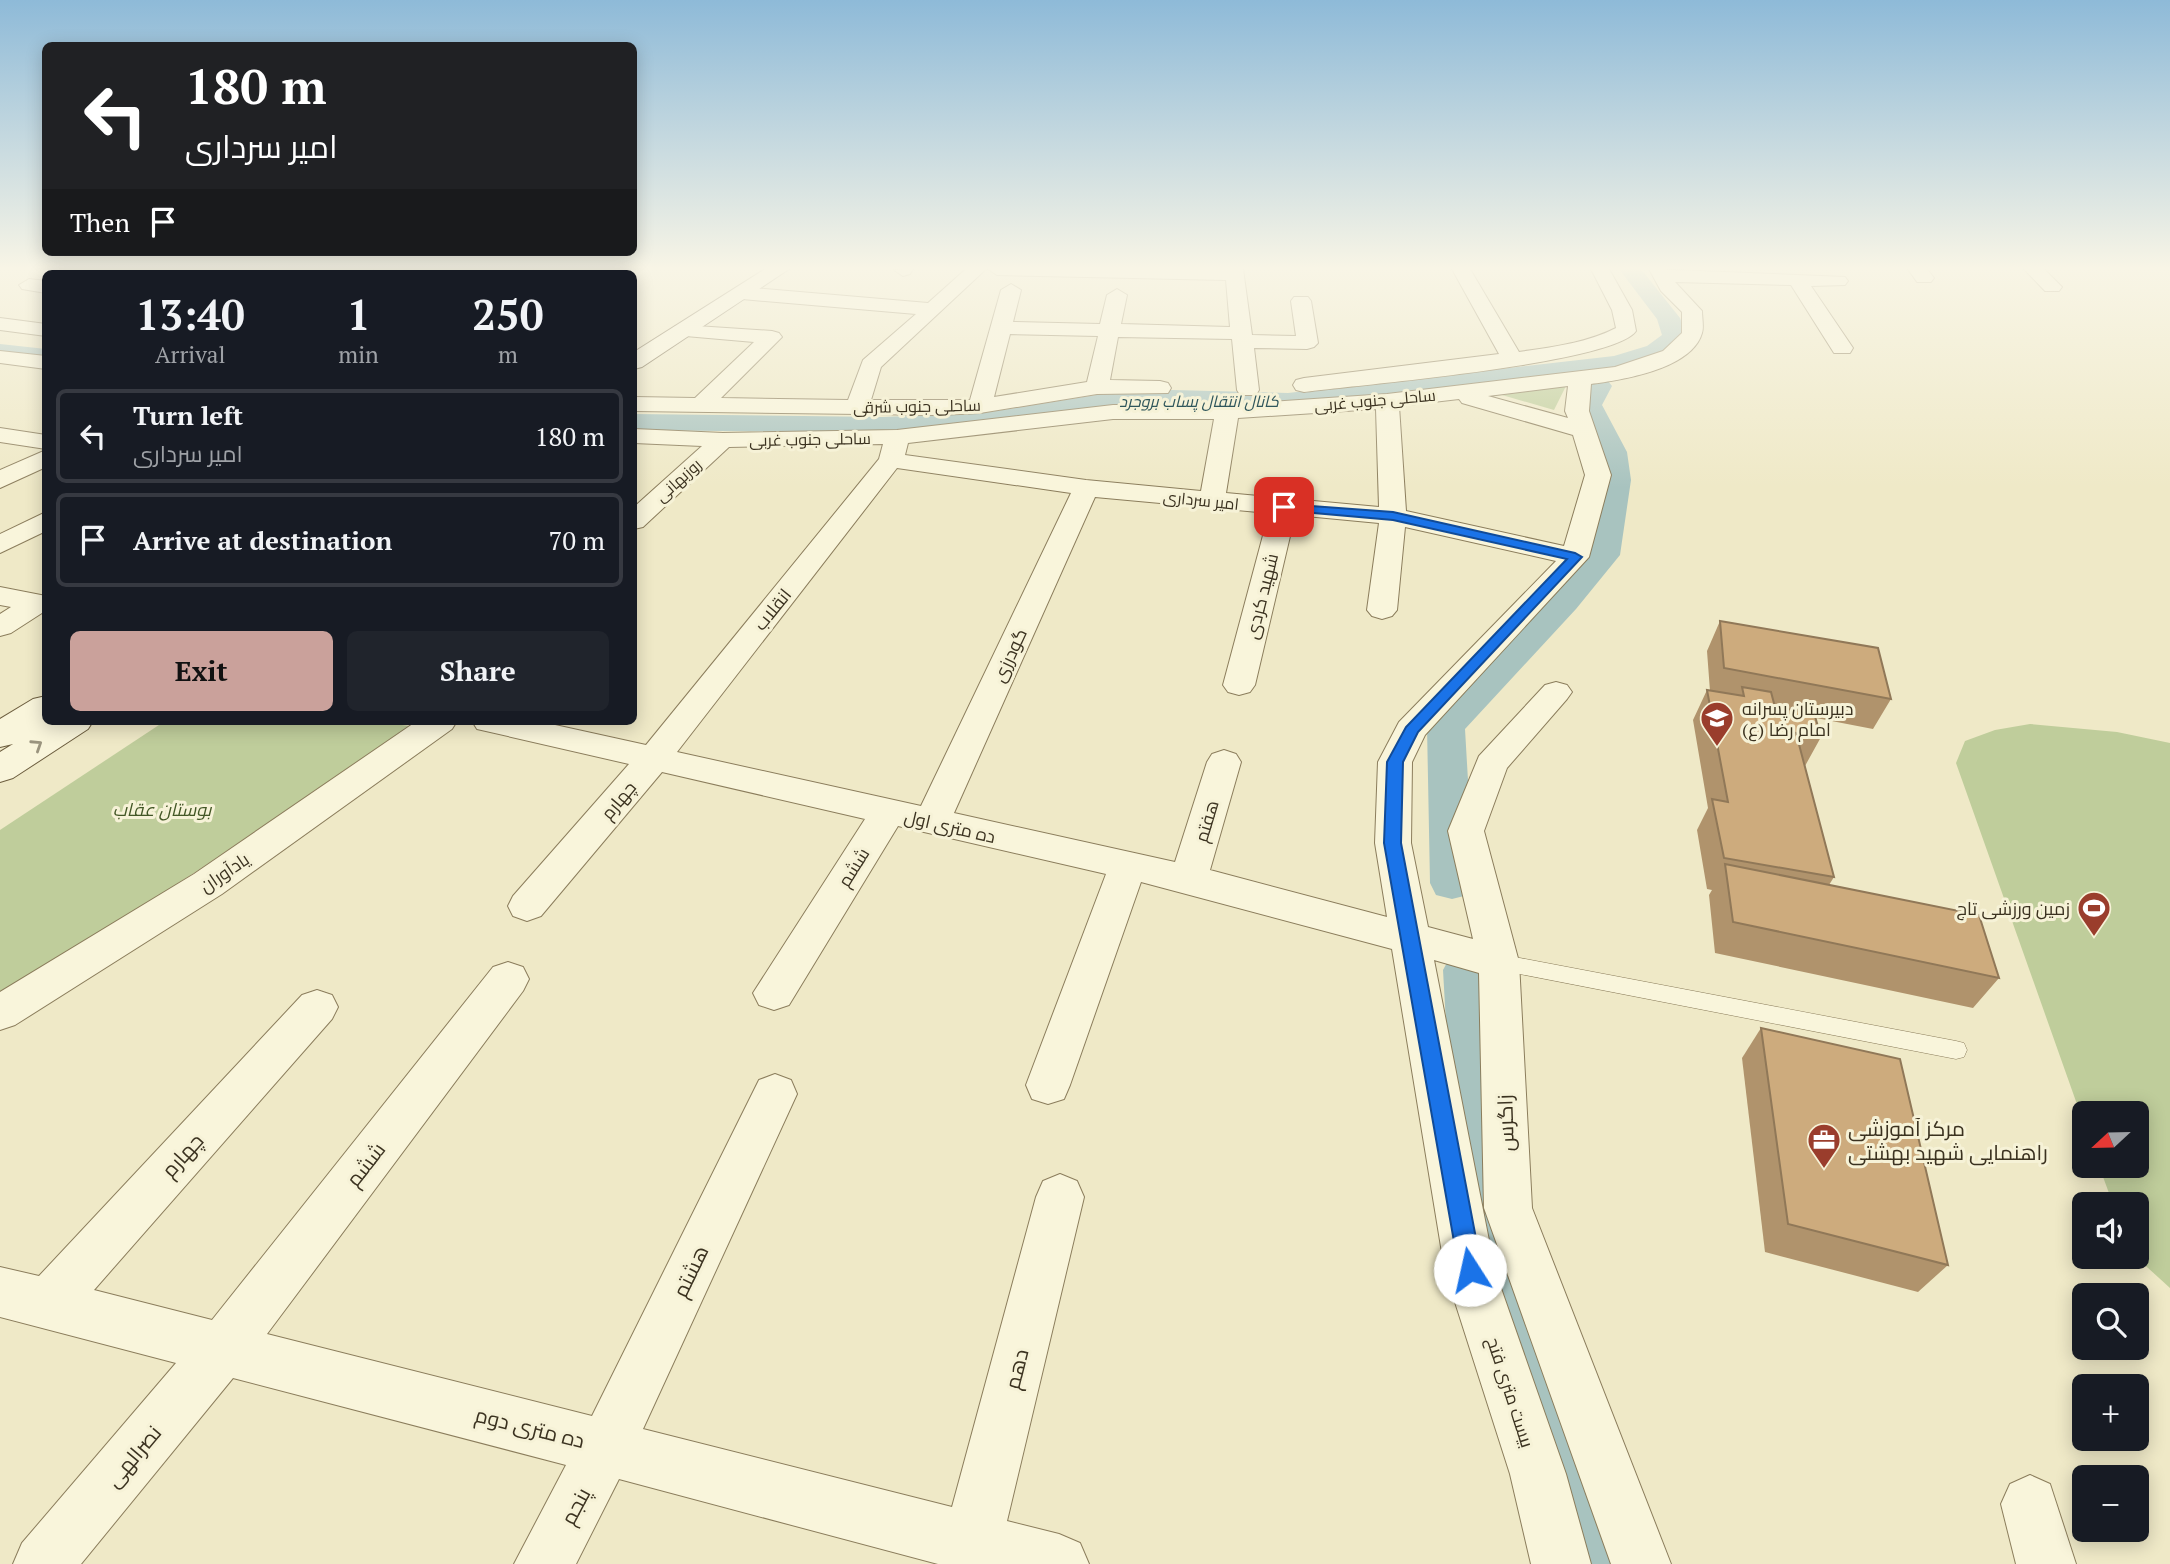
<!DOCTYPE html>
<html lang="en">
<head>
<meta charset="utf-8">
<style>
  :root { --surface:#171b24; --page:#20242c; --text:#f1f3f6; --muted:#9ea1a6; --line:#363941; --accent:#caa19b }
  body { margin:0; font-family:"PT Serif",Cairo,serif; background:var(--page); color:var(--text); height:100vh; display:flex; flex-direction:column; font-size:26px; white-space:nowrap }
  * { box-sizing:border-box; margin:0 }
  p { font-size:23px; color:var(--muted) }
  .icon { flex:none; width:38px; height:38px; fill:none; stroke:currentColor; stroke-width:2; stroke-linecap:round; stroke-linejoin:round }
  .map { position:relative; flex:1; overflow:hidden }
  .sheet { position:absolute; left:42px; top:270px; width:595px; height:455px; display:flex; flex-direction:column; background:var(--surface); border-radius:10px; box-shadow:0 4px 18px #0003 }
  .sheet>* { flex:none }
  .top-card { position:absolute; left:42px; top:42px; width:595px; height:214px; border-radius:10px; box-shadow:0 4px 18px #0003; background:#202124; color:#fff; overflow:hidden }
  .needle { width:46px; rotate:248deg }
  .controls { position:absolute; left:2072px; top:1101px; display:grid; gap:14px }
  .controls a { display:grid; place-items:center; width:77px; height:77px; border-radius:10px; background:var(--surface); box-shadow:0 4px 18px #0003; font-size:35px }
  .pin { position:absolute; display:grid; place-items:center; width:60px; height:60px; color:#fff; margin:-30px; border-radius:14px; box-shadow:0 4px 10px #0006 }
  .me { position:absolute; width:77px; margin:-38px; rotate:350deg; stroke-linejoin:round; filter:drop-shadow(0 0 5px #0008) }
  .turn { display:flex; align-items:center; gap:24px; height:147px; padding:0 28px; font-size:32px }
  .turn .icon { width:91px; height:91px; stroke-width:2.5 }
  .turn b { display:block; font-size:49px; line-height:60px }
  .then { display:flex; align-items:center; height:66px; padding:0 28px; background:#0003; gap:14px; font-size:26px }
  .eta { display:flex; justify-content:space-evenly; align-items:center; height:119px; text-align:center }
  .eta b { font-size:42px; font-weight:600; line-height:49px }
  .cta { display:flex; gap:14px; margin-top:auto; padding:14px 28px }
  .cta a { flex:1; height:80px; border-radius:10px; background:var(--accent); color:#111; font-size:28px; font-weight:600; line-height:80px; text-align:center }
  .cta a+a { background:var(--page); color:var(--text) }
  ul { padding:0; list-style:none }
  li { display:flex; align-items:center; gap:21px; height:94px; margin:0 14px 10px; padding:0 14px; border:4px solid var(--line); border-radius:10px }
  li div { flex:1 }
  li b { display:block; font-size:26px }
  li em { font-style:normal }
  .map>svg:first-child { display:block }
</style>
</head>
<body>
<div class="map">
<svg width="2170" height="1564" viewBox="0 0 2170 1564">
  <rect width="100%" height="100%" fill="#efe9c7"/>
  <g fill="#bfcd9b">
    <path d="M 1566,386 L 1554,410 L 1502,395 Z"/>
    <path d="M 165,721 L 374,721 L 409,726 L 197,871 L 0,997 L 0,830 Z"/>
    <path d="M 2030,724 L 2117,732 L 2170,743 L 2170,1288 L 2136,1257 L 2137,1204 L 2113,1204 L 2099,1166 L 2137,1166 L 2137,1113 L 2084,1113 L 2084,1124 L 1956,763 L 1965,741 L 1995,730 Z"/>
  </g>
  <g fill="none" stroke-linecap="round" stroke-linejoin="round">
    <g fill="#a8c3bf" fill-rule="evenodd">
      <path d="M 1619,269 L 1641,269 L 1680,318 L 1687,337 L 1665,356 L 1616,371 L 1288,409 L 1133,405 L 983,429 L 882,433 L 634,430 L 634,414 L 882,417 L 983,413 L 1133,389 L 1288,393 L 1614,356 L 1647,346 L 1662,335 L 1657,319 Z"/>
      <path d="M 0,344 L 46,349 L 46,363 L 0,358 Z"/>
      <path d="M 1599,378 L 1608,381 L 1612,386 L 1602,405 L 1627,452 L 1631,480 L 1620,555 L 1576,609 L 1465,729 L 1474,883 L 1468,895 L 1452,899 L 1436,895 L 1430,883 L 1427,726 L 1588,553 L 1601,480 L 1599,452 L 1576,405 L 1590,381 Z"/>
      <path d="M 1467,951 L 1484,957 L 1491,970 L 1514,1235 L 1635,1564 L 1567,1564 L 1458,1235 L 1443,970 L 1450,957 Z"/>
    </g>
    <defs>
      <path id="service" d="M 1499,954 L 1956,1041 L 1964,1043 L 1967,1050 L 1964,1057 L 1956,1059 L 1499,970 L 1492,968 L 1489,962 L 1492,956 Z"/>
      <g id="minor">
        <path d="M 197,269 L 220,269 L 218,273 L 195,273 Z"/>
        <path d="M 374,269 L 396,269 L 394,273 L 372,273 Z"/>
        <path d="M 534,269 L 556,269 L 554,273 L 532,273 Z"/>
        <path d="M 913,269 L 910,274 L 903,276 L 894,270 Z"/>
        <path d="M 966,269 L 986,269 L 881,367 L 871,400 L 970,400 L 1001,290 L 1011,284 L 1021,290 L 1013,322 L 1100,324 L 1107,295 L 1117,289 L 1127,295 L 1121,324 L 1230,327 L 1226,280 L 997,275 L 988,269 L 1243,269 L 1252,335 L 1296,336 L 1291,301 L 1294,297 L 1308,297 L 1311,301 L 1318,343 L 1314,347 L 1307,349 L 1254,348 L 1259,390 L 1256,395 L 1240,395 L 1237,390 L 1232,339 L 1118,337 L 1110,380 L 1160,381 L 1168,383 L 1171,388 L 1168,393 L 1097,394 L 980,413 L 939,415 L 634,411 L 634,397 L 695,398 L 754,342 L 674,335 L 671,331 L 674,327 L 681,325 L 772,331 L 779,333 L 782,337 L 721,398 L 848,400 L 863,360 L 916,314 L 742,299 L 732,293 L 735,289 L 742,287 L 928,303 ZM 1010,334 L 1098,336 L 1087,382 L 994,397 Z"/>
        <path d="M 1452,269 L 1470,269 L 1519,352 C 1552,347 1587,343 1616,328 L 1612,310 L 1591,269 L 1609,269 L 1632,310 L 1636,331 C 1614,364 1355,385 1304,392 L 1296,390 L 1293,385 L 1296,380 L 1304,378 L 1499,354 Z"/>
        <path d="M 1649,269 L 1845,277 L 1848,281 L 1845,285 L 1811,286 L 1853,348 L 1850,353 L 1834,353 L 1791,285 L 1675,282 L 1702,311 C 1702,318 1704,327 1702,333 C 1692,369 1622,380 1591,384 L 1589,411 L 1611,475 L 1589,557 L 1425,735 L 1412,762 L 1411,843 L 1428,927 L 1473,939 L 1448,831 L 1479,756 L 1545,685 L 1556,682 L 1567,685 L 1572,692 L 1567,699 L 1507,768 L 1484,831 L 1519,962 L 1532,1208 L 1671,1564 L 1611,1564 L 1484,1208 L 1479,973 L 1434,960 L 1495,1271 L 1566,1474 L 1591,1564 L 1531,1564 L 1510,1474 L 1445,1271 L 1392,949 L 1141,882 L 1070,1085 L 1064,1099 L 1048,1104 L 1032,1099 L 1026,1085 L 1106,874 L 898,826 L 789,1005 L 774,1010 L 759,1005 L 753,993 L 865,819 L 662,772 L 541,916 L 527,921 L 513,916 L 508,906 L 513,896 L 629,764 L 477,729 L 472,721 L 537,721 L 646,745 L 879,459 L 883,444 L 729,447 L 643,527 L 634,529 L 634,507 L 702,446 L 634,443 L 634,429 L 723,433 L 897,430 L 1113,405 L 1227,405 L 1387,394 L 1615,367 L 1663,351 L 1682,333 L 1682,312 L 1661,291 ZM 1568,386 L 1565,411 L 1568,418 L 1488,396 ZM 1459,399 L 1462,403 L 1573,435 L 1585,475 L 1564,546 L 1406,511 L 1399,406 ZM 1376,409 L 1379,507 L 1226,493 L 1238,418 ZM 1113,419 L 1214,419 L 1201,491 L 1086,480 L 905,455 L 908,443 ZM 897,468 L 1071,493 L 921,806 L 677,752 ZM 1095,497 L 1269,513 L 1223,685 L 1228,692 L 1239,695 L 1250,692 L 1255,685 L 1295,515 L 1379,523 L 1367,610 L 1372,616 L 1382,619 L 1392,616 L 1397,610 L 1405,527 L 1556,561 L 1399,722 L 1378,762 L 1375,843 L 1387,917 L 1210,870 L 1241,762 L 1236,754 L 1224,750 L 1212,754 L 1207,762 L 1175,862 L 954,813 Z"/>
        <path d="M 1908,269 L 1927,269 L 1934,278 L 1931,282 L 1917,282 Z"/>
        <path d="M 2024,269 L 2044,269 L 2062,287 L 2059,291 L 2045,291 Z"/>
        <path d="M 29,279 L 46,281 L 46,293 L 22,289 L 19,285 Z"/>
        <path d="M 0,318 L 46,324 L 46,336 L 0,330 Z"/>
        <path d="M 0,351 L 46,356 L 46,369 L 0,363 Z"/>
        <path d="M 0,428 L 46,435 L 46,449 L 0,442 Z"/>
        <path d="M 46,450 L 46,467 L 0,488 L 0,470 Z"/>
        <path d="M 46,512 L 46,531 L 0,553 L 0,534 Z"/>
        <path d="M 0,587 L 46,596 L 46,614 L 42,613 L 11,633 L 0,636 L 0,614 L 11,607 L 0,605 Z"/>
        <path d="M 417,721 L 457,721 L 452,729 L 222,894 L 15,1025 L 0,1030 L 0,992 L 194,874 Z"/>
        <path d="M 508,962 L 523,967 L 529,979 L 523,991 L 267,1334 L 592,1416 L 759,1080 L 775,1074 L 791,1080 L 797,1094 L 643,1429 L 952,1507 L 1036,1197 L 1043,1181 L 1060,1174 L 1077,1181 L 1084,1197 L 1007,1521 L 1059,1534 L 1080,1543 L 1089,1564 L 938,1564 L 619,1479 L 576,1564 L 514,1564 L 566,1465 L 233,1378 L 81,1564 L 13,1564 L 22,1543 L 176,1363 L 0,1317 L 0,1267 L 39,1276 L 302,995 L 317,990 L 332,995 L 338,1007 L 332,1019 L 94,1290 L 212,1320 L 493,967 Z"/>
        <path d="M 2030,1475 L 2050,1484 L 2076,1564 L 2016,1564 L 2001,1504 L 2010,1484 Z"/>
      </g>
      <g id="secondary">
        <path d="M 765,269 L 789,269 L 642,367 L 634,369 L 634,352 Z"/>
        <path d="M 46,696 L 46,721 L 93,721 L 88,729 L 13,778 L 0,782 L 0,752 L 13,744 L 0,747 L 0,719 L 33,699 Z"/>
      </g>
    </defs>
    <use href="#service" stroke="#8b7d5c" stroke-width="1"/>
    <use href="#minor" stroke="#8b7d5c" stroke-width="2"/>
    <use href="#secondary" stroke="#6d5e3f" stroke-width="2"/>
    <use href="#service" fill="#f9f5db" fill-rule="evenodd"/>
    <use href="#minor" fill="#f9f5db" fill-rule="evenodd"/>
    <use href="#secondary" fill="#f9f5db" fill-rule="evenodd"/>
  </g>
  <g fill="#b0936c">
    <path d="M 1720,621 L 1891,699 L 1873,729 L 1816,718 L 1821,737 L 1805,766 L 1834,877 L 1829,885 L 1999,978 L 1973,1008 L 1715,953 L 1709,895 L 1712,890 L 1707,889 L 1697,830 L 1708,808 L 1693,720 L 1707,690 L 1710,691 L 1707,651 Z"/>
    <path d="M 1761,1028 L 1948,1265 L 1918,1292 L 1765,1252 L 1742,1058 Z"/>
  </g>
  <g fill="#cdab7d" stroke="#907858" stroke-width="2">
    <path d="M 1720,621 L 1878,648 L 1891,699 L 1724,668 Z"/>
    <path d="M 1742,687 L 1771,692 L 1775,707 L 1814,713 L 1821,737 L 1796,733 L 1834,877 L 1724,858 L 1712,799 L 1728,802 L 1707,690 L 1744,696 Z"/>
    <path d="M 1725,864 L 1979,915 L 1999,978 L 1733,922 Z"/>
    <path d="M 1761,1028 L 1900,1059 L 1948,1265 L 1788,1224 Z"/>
  </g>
  <defs><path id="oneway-chevron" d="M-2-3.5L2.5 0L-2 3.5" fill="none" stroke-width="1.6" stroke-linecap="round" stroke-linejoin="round" transform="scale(1.75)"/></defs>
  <use stroke="#9a947e" href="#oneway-chevron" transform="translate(37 745) rotate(-33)"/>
  <linearGradient id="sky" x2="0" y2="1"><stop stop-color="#8ebad8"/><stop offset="0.55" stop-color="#f8f5e6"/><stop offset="1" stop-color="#f8f5e6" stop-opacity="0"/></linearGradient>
  <rect width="2170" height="488" fill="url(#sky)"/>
  <path fill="#1a73e8" stroke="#114b97" stroke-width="2" d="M 1284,504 L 1393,512 L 1575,553 L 1582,557 L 1418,732 L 1403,762 L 1401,843 L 1482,1270 L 1478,1278 L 1470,1282 L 1462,1278 L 1459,1270 L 1384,843 L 1387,762 L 1406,727 L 1567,559 L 1393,520 L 1280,510 L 1278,507 Z"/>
  <defs>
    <symbol id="school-pin" viewBox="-11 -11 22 30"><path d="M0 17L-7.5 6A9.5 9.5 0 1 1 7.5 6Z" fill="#9a3d2c" stroke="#f6f2d7"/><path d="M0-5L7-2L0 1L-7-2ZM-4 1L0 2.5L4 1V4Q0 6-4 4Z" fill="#fff"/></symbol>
    <symbol id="stadium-pin" viewBox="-11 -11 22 30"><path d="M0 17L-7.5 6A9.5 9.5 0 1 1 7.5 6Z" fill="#9a3d2c" stroke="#f6f2d7"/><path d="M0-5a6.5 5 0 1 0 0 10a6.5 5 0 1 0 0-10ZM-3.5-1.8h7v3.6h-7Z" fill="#fff"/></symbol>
    <symbol id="office-pin" viewBox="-11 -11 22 30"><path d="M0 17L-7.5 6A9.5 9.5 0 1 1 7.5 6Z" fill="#9a3d2c" stroke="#f6f2d7"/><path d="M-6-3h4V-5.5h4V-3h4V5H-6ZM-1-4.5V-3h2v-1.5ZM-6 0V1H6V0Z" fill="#fff"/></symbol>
  </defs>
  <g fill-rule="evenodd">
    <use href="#school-pin" x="1698" y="699" width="38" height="52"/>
    <use href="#stadium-pin" x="2075" y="889" width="38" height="52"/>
    <use href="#office-pin" x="1805" y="1121" width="38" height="52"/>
  </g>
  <g text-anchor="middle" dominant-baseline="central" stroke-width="6" stroke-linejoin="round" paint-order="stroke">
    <g font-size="16" fill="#3b3220" stroke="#f6f2d7">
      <text transform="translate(1375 400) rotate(-5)">ساحلی جنوب غربی</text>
      <text transform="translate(917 406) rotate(-1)">ساحلی جنوب شرقی</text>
      <text transform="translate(810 439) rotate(-1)">ساحلی جنوب غربی</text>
      <text transform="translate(678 480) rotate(-42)">روزبهانی</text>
      <text transform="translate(1201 500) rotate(6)">امیر سرداری</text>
    </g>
    <g font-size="16" font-style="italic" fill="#2f565b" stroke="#f6f2d7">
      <text x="1199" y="401">کانال انتقال پساب بروجرد</text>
    </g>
    <g font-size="18" fill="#3b3220" stroke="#f6f2d7">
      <text transform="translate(1261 596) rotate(-76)">شهید کردی</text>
      <text transform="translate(772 609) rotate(-51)">انقلاب</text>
      <text transform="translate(1009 655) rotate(-65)">گودرزی</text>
      <text transform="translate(618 800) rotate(-50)">چهارم</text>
      <text transform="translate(1206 821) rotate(-73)">هفتم</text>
      <text transform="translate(950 826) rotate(13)">ده متری اول</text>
      <text transform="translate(853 867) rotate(-58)">ششم</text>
      <text transform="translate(224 872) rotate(-34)">یادآوران</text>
      <text transform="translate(1511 1392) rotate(72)">بیست متری فتح</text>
    </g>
    <g font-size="18" fill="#3b3220" stroke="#f6f2d7" text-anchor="start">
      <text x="1742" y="708">دبیرستان پسرانه<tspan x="1742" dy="21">امام رضا (ع)</tspan></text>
      <text x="2070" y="908" text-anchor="end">زمین ورزشی تاج</text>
    </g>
    <g font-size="18" font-style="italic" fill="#435726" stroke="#f6f2d7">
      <text x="162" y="809">بوستان عقاب</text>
    </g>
    <g font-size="21" fill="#3b3220" stroke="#f6f2d7">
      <text transform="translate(1505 1123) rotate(-92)">زاگرس</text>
      <text transform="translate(182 1155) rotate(-48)">چهارم</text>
      <text transform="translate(365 1164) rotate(-52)">ششم</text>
      <text transform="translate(690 1271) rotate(-64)">هشتم</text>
      <text transform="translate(1016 1369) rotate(-76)">دهم</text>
      <text transform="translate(530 1427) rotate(14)">ده متری دوم</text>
      <text transform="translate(133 1456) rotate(-50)">نصرالهی</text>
      <text transform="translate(575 1506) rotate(-62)">پنجم</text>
    </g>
    <g font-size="21" fill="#3b3220" stroke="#f6f2d7" text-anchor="start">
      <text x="1848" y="1128">مرکز آموزشی<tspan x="1848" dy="24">راهنمایی شهید بهشتی</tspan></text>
    </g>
  </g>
</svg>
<div class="controls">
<a><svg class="needle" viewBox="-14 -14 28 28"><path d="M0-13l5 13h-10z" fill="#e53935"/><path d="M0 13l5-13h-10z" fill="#9ea1a6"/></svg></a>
<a><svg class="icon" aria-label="sound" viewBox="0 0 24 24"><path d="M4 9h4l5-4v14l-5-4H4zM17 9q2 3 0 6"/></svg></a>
<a><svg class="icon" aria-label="search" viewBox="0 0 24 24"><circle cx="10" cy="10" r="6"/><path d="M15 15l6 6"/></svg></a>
<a>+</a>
<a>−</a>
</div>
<div class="pin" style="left:1284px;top:507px;background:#d93025"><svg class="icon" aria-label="arrive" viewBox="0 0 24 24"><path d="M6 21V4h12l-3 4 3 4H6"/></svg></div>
<svg class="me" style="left:1470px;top:1270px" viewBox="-20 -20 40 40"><circle r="19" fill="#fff"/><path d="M0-13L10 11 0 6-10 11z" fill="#1a73e8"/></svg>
<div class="top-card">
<div class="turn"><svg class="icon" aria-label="left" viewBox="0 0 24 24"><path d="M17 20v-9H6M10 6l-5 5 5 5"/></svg><div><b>180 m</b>امیر سرداری</div></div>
<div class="then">Then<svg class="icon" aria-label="arrive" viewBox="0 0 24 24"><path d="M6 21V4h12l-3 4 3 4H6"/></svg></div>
</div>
<section class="sheet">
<div class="eta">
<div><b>13:40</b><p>Arrival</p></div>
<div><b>1</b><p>min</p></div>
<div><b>250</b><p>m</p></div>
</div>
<ul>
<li><svg class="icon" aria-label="left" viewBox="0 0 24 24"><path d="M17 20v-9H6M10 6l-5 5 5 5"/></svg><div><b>Turn left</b><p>امیر سرداری</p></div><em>180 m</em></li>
<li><svg class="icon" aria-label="arrive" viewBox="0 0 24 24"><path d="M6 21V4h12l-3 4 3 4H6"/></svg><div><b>Arrive at destination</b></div><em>70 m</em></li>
</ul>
<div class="cta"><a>Exit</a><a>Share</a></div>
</section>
</div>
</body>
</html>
